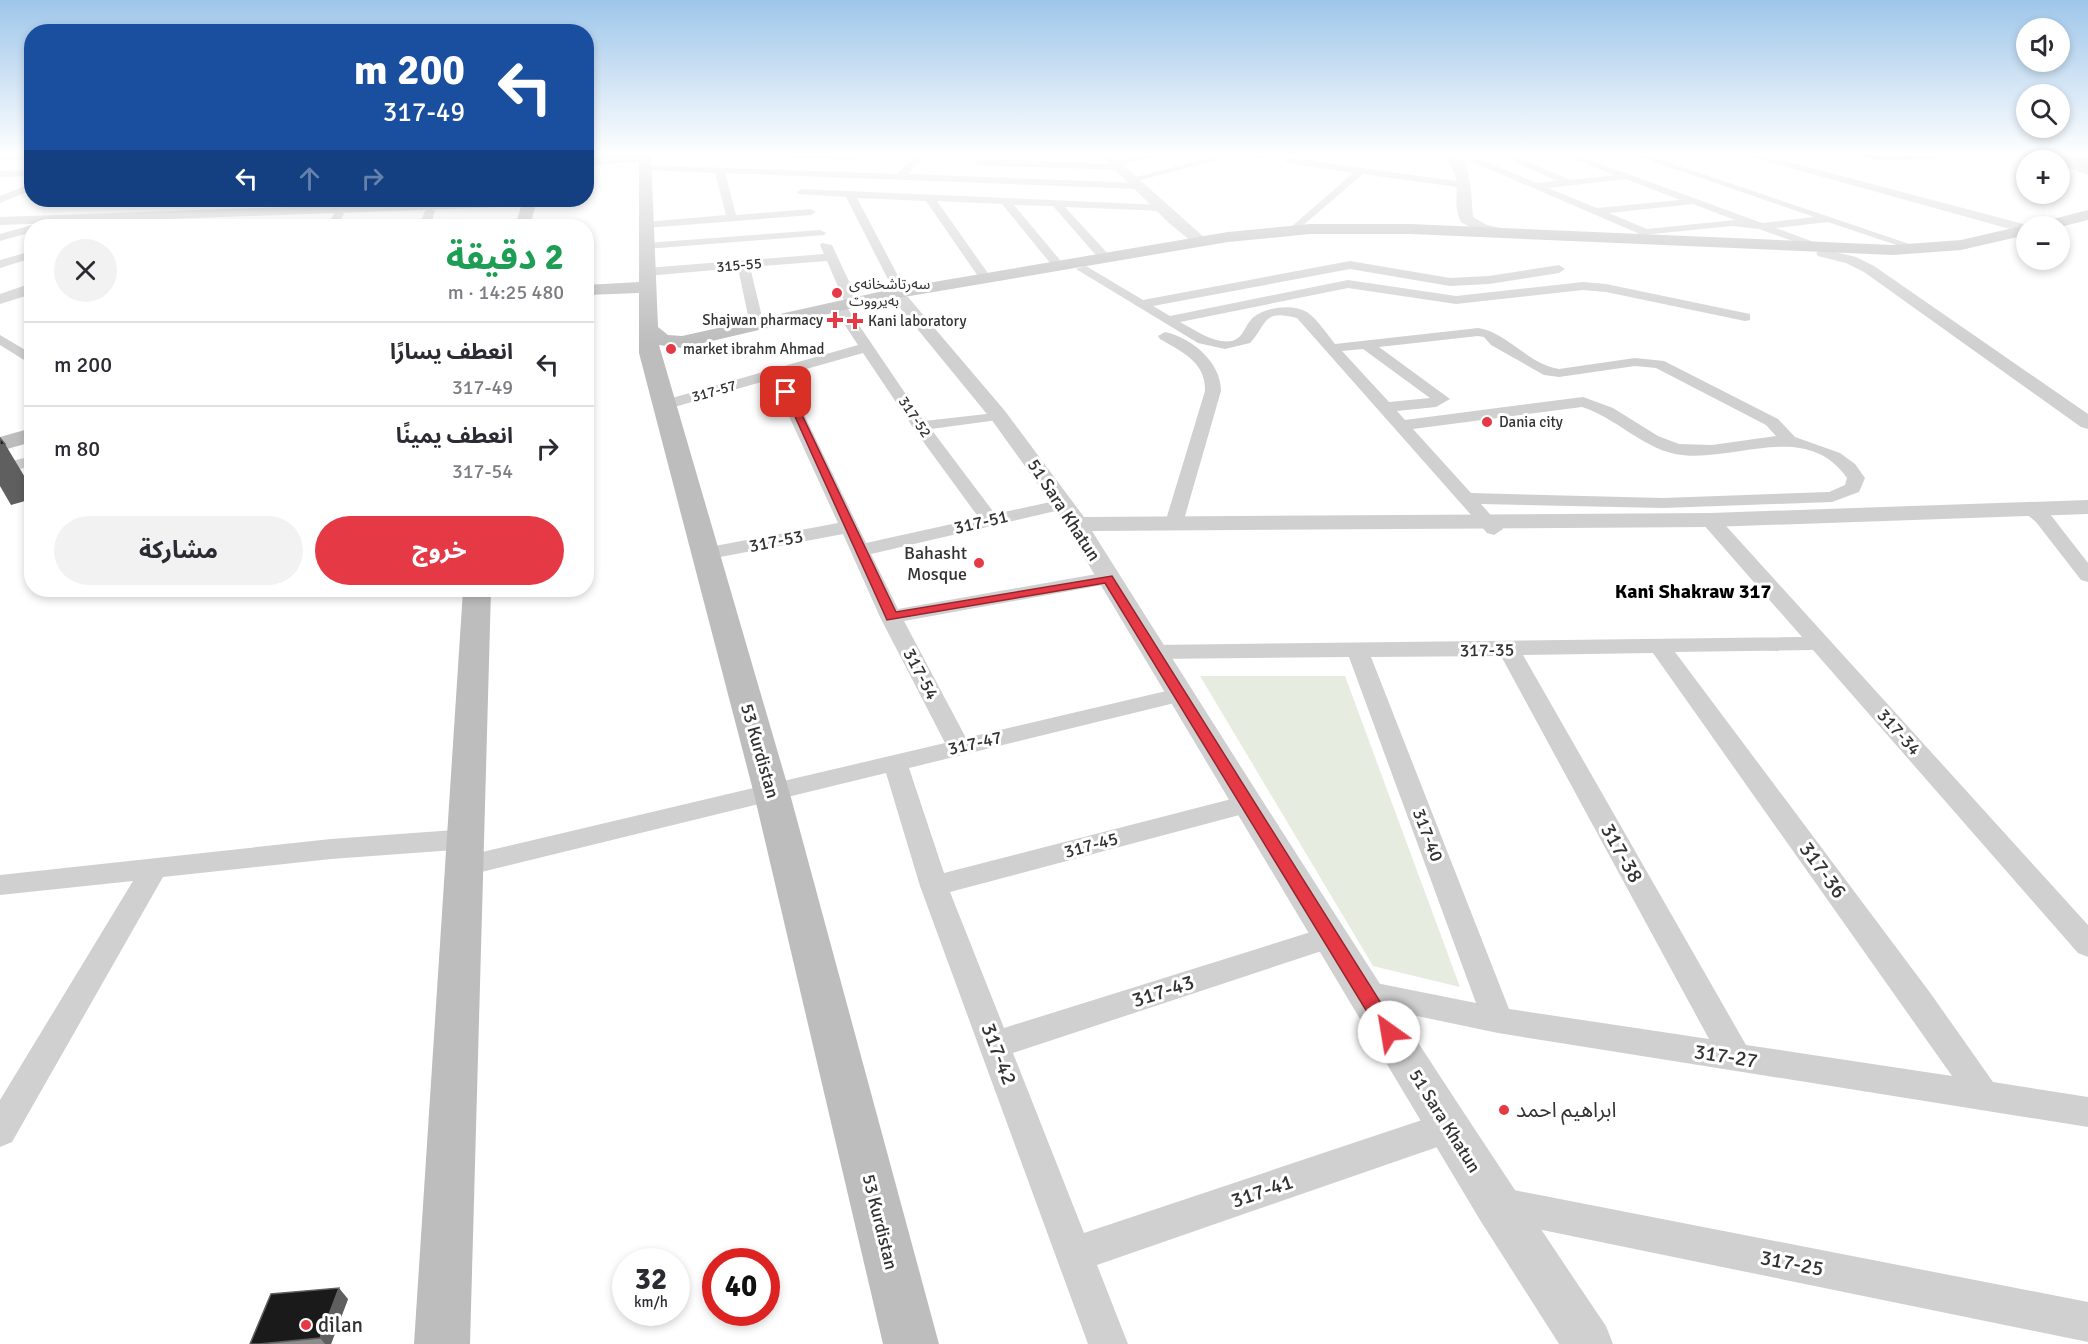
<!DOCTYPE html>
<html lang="ar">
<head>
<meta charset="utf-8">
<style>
  :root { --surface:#fff; --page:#f2f2f3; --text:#2b2b33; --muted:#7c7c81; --line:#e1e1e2; --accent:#e63946 }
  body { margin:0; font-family:Signika,"Noto Sans Arabic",sans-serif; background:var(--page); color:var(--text); direction:rtl; height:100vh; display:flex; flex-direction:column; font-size:22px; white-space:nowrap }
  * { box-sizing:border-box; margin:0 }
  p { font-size:20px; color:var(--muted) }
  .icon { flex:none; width:33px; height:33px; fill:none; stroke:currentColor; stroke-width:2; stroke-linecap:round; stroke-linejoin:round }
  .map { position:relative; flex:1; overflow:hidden; direction:ltr }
  .panel { position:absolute; left:24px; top:219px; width:570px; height:378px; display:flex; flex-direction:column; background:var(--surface); border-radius:24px; box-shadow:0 3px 9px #0003; direction:rtl }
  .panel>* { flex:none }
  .banner { position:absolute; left:24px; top:24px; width:570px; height:183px; border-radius:24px; box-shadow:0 3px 9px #0003; direction:rtl; background:#1a4fa0; color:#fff; overflow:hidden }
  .fabs { position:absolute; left:2016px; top:18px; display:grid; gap:12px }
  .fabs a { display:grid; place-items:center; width:54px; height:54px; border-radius:50%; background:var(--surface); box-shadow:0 3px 9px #0003; font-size:30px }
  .speed { position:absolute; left:612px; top:1248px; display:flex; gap:12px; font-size:30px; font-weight:700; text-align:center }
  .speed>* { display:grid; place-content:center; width:78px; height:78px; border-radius:50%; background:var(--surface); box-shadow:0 3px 9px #0003; line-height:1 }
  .speed small { font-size:15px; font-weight:400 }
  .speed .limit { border:9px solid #d22; background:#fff; color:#111 }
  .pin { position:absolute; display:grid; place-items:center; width:51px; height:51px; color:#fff; margin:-26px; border-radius:12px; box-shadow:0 3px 9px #0006 }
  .me { position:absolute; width:66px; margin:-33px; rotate:328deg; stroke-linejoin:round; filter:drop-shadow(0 0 4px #0008) }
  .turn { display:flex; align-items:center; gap:21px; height:126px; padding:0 30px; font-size:27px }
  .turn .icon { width:78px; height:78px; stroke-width:2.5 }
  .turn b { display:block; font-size:42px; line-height:51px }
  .lanes { display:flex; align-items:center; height:57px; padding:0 30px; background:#0003; justify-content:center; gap:30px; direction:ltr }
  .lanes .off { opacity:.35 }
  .round { display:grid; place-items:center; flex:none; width:63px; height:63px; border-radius:32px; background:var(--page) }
  .summary { display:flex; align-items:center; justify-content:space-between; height:102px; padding:0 30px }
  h1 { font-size:36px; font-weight:700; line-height:45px; color:#1e9e55 }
  .action { display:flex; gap:12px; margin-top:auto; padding:12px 30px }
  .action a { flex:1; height:69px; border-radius:36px; background:var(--accent); color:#fff; font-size:24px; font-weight:700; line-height:69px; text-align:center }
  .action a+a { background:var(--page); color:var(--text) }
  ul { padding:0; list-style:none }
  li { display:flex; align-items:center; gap:18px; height:84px; padding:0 30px; border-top:2px solid var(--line) }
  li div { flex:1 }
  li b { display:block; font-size:22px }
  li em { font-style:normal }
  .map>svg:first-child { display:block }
</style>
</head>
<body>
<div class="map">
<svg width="2088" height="1344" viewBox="0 0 2088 1344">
  <rect width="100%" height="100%" fill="#fff"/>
  <path fill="#e6ecdf" d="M 1200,676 L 1345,676 L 1460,987 L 1373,966 Z"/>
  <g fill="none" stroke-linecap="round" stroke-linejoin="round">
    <g fill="#d0d0d0" fill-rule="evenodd">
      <path d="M 0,155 L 32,155 L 32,160 L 0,161 Z"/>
      <path d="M 783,155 L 855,155 L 859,157 L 854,160 L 788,158 Z"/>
      <path d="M 917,155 L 927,155 L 908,174 L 1140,183 L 1145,186 L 1140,189 L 725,173 L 736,215 L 811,209 L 816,212 L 811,215 L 646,228 L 640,225 L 646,222 L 726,215 L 715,173 L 645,170 L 640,167 L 642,165 L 897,174 Z"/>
      <path d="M 1144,155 L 1161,155 L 1122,165 L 1125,167 L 1120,170 L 979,165 L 974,162 L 979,159 L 1111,164 L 1112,161 Z"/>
      <path d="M 1221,155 L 1236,155 L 1133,182 L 1128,179 Z"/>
      <path d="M 1246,155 L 1276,155 C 1269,160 1253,160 1246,155 Z"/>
      <path d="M 1500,155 L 1511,155 L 1570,180 L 1614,175 L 1564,155 L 1576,155 L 1762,223 L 1814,217 L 1634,155 L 1647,155 L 1924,249 L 1914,251 L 1828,222 L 1776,228 L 1822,245 L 1824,247 L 1818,250 L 1759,229 L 1732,226 L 1642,235 L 1466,159 L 1474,157 L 1537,183 L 1557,181 ZM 1626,179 L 1680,200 L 1597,208 L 1548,188 ZM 1693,204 L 1735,220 L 1647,229 L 1609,213 Z"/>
      <path d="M 1290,158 L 1464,182 L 1469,185 L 1464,188 L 1363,174 L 1294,233 L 1288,230 L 1290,228 L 1353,173 L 1287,163 L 1285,161 Z"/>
      <path d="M 32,170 L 32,176 L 0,177 L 0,171 Z"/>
      <path d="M 32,183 L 32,190 L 0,203 L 0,196 Z"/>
      <path d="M 802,189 L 1163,205 L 1168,208 L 1163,211 L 1065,207 L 1109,255 L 1111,258 L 1105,262 L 1101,261 L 1053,206 L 1014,205 L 1065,266 L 1059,270 L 1055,269 L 1002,204 L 937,201 L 992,279 L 986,283 L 982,282 L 926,201 L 857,198 L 907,293 L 901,297 L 895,293 L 846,197 L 798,194 L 797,192 Z"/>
      <path d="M 430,208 L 435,211 L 430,226 L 419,226 L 425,211 Z"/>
      <path d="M 339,211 L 344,214 L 337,226 L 327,226 L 335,212 Z"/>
      <path d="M 139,218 L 144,221 L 143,223 L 115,226 Z"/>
      <path d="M 32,225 L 37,226 L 32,226 L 32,232 L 0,241 L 0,234 Z"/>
      <path d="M 820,230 L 826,233 L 824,235 L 646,249 L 640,246 L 646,243 Z"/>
      <path d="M 822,243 L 832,245 L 859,303 L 857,306 L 852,307 L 845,303 L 827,261 L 750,267 L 764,325 L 757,329 L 750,325 L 738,268 L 646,276 L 640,272 L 646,268 L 824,254 L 820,245 Z"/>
      <path d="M 32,251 L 32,258 L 0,268 L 0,260 Z"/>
      <path d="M 1350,261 L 1450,278 L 1489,276 L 1559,265 L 1565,269 L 1559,273 L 1489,284 L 1450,286 L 1350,269 L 1153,306 L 1170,316 L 1348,280 L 1456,296 L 1583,282 L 1606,284 L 1750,314 L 1750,320 L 1745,321 L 1606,292 L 1583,290 L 1456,304 L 1348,288 L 1180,322 C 1195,330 1214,344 1232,341 C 1243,338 1244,328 1250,321 C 1261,307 1292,303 1307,312 C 1317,319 1327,334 1335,344 L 1478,328 C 1505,331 1528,364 1559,369 L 1635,358 L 1664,361 L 1778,419 L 1795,437 L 1840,453 L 1855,464 L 1865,478 L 1859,492 L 1832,502 L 1663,508 L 1481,504 L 1503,529 L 1494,535 L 1487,533 L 1297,318 C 1261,309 1268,324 1250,343 L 1225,349 L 1198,343 L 1076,269 L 1086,266 L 1143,300 ZM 1478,336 L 1484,337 L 1491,345 L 1544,375 L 1559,377 L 1635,366 L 1656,368 L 1766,425 L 1776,436 L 1712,445 L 1679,444 L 1658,436 L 1613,408 L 1583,397 L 1405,420 L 1397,411 L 1436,407 L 1450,399 L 1379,347 ZM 1363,349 L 1430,398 L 1389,402 L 1342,351 ZM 1582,407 C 1616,418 1640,446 1675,454 C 1732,465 1805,418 1847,478 L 1845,485 L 1829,492 L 1663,498 L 1471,493 L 1413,429 Z"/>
      <path d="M 843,308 L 848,309 L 924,421 L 1004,412 L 1006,415 L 1004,418 L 998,420 L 931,429 L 995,514 L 1064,499 L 1073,504 L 1064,509 L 871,554 L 898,609 L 1108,572 L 1115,574 L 1118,578 L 1115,582 L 1108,584 L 904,621 L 966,738 L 1179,688 L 1187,690 L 1191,695 L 1187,700 L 909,768 L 944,873 L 1247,795 L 1256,798 L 1260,804 L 1256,810 L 1247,813 L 950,892 L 1004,1028 L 1330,926 L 1340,929 L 1345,937 L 1340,945 L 1013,1053 L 1084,1233 L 1449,1111 L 1461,1116 L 1466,1127 L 1461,1138 L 1449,1143 L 1097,1265 L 1128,1344 L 1088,1344 L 920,886 L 886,773 L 465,876 L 455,873 L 451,866 L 455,859 L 465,856 L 945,743 L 880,617 L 843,534 L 704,560 L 694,554 L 704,548 L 838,523 L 772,379 L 664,410 L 656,405 L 658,402 L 858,345 L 836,312 ZM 863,353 L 914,429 L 979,518 L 866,543 L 785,375 Z"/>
      <path d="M 1165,332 C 1192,338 1221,362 1221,391 L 1183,523 L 1174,529 L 1165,523 L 1205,391 C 1206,362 1182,352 1160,339 L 1158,336 Z"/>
      <path d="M 0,335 L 32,354 L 32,365 L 0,345 Z"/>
      <path d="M 32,456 L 32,466 L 0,474 L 0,464 Z"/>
      <path d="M 2032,505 L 2050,514 L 2088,563 L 2088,582 L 2081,580 L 2036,522 L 2023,511 L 2026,507 Z"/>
      <path d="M 1710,514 L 1717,516 L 2088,925 L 2088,957 L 2078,953 L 1813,650 L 1675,652 L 1931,994 L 1993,1082 L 2088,1097 L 2088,1127 L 1498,1033 L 1355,1003 L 1351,994 L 1355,985 L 1366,981 L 1476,1003 L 1349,657 L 1154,659 L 1146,657 L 1143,652 L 1146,647 L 1154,645 L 1802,637 L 1703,524 L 1701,520 L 1703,516 ZM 1653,653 L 1952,1076 L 1746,1045 L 1523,655 ZM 1501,656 L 1709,1039 L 1509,1009 L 1371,657 Z"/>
      <path d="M 468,829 L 477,832 L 481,839 L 477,846 L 468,849 L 331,859 L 163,877 L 12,1142 L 0,1147 L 0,1100 L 133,881 L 0,895 L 0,875 L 331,839 Z"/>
      <path d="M 1498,1187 L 2088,1302 L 2088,1342 L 1498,1221 L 1485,1216 L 1480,1204 L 1485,1192 Z"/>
    </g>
    <g fill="#d0d0d0" fill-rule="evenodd">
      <path d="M 1100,155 L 1112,155 L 1206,239 L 1208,242 L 1206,245 L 1196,245 L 1169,223 Z"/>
      <path d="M 1442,155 C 1448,154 1456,153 1460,157 C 1471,166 1472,203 1473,217 L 1487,225 L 1513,231 L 1513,237 L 1477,231 L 1461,222 C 1449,198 1468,181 1442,155 Z"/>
      <path d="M 1744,155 L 1762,155 L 2031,226 L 2026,226 L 2026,233 L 2021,232 Z"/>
      <path d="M 487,200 L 534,200 L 536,202 L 529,206 L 0,225 L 0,217 Z"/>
      <path d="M 1823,249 L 1856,257 L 1874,266 L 2088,414 L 2088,429 L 2081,427 L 1864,272 L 1846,263 L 1818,256 L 1816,253 Z"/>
      <path d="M 32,283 L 32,294 L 0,304 L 0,294 Z"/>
      <path d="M 902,295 L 908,297 L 1005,411 L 1084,517 L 1710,513 L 2088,500 L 2088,514 L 1710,527 L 1092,531 C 1260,798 1429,1065 1606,1326 L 1613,1344 L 1559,1344 L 1480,1220 L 1053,505 L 991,419 L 896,303 L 894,300 L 896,297 Z"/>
    </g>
    <g fill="#bdbdbd" fill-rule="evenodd">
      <path d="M 627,155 L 651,155 L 658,327 L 668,335 L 682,336 L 892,289 L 1228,232 L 1310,224 L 1411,224 L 1893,245 L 1961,240 L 2026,225 L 2031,226 L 2026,226 L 2026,235 L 1961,250 L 1893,255 L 1411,234 L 1310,234 L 1228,242 L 892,299 L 682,348 L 659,345 L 790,794 L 939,1344 L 883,1344 L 754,794 L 639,353 L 639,293 L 586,295 L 586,285 L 639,282 L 639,161 L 586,166 L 586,158 Z"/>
      <path d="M 2060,157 L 2088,166 L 2088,175 L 2060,165 L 2060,160 L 2054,160 Z"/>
      <path d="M 523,200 L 537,200 L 530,226 L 515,226 Z"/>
      <path d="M 2088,210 L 2088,220 L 2060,227 L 2035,226 L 2038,223 Z"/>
      <path d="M 32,428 L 32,442 L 0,451 L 0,437 Z"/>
      <path d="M 463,590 L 491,590 L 470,1344 L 414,1344 Z"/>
    </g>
    <path fill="#ababab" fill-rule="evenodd" d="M 2020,155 L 2049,155 L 2088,161 L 2088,169 L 2060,164 L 2060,160 L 2036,160 Z"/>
    <path fill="#a2a2a2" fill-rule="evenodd" d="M 2044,155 L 2088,157 L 2088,165 L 2051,159 Z"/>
  </g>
  <g fill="#8c8c8c">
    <path d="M 1854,155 L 1938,155 L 1936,159 L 1878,160 Z"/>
    <path d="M 348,1299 L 331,1344 L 250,1344 Z"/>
  </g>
  <g fill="#5f5f5f">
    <path d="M 5,444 L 32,489 L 32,499 L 11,505 L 0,486 L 0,445 Z"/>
    <path d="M 339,1288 L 348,1299 L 331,1344 L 325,1344 L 320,1338 Z"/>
  </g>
  <g fill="#1a1a1a" stroke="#5f5f5f" stroke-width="1.5">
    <path d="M 0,438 L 5,444 L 0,445 Z"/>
    <path d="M 339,1288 L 320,1338 L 259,1344 L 250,1344 L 271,1294 Z"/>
  </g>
  <linearGradient id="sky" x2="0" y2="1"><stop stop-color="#9ec6ea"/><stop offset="0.45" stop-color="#fff"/><stop offset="1" stop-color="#fff" stop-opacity="0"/></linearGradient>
  <rect width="2088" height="343" fill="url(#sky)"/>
  <path fill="#e63946" stroke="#96252e" stroke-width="1.5" d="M 783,390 L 791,392 L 896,612 L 1112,576 L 1396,1027 L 1399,1032 L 1396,1038 L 1389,1041 L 1383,1038 L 1105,583 L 887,620 Z"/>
  <g fill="#e63946" stroke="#fff" stroke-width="2">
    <circle cx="837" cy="293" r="6"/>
    <path d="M832 311h6v6h6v6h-6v6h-6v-6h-6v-6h6z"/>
    <path d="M852 312h6v6h6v6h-6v6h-6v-6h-6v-6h6z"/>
    <circle cx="671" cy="349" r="6"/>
    <circle cx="1487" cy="422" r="6"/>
    <circle cx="979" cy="563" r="6"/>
    <circle cx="1504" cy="1110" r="6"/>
    <circle cx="306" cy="1325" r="6"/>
  </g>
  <g text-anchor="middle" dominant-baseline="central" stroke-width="6" stroke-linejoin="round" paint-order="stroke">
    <g font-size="15" fill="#333" stroke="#fff">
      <text transform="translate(739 265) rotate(-5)">315-55</text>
      <text transform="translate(714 391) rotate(-16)">317-57</text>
      <text transform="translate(915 417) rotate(56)">317-52</text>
    </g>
    <g font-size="15" fill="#333" stroke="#fff" text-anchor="start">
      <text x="849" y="284">سەرتاشخانەی<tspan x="849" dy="17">بەیرووت</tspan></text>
      <text x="823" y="320" text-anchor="end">Shajwan pharmacy</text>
      <text x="868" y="321">Kani laboratory</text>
      <text x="683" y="349">market ibrahm Ahmad</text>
      <text x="1499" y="422">Dania city</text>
    </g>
    <g font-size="18" fill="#333" stroke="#fff">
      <text transform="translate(1064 510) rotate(57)">51 Sara Khatun</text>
      <text transform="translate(981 522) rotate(-13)">317-51</text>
      <text transform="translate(776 541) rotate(-11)">317-53</text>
      <text transform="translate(1487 650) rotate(-1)">317-35</text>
      <text transform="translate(921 674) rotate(62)">317-54</text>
      <text transform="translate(1899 732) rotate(48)">317-34</text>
      <text transform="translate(975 743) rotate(-13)">317-47</text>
      <text transform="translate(760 751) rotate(74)">53 Kurdistan</text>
      <text transform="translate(1428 835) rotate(69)">317-40</text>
      <text transform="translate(1091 845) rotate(-15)">317-45</text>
      <text transform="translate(1445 1121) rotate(58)">51 Sara Khatun</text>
      <text transform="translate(880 1222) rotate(76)">53 Kurdistan</text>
    </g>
    <g font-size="18" fill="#333" stroke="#fff" text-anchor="end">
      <text x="967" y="553">Bahasht<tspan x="967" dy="21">Mosque</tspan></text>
    </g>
    <g font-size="20" font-weight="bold" fill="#000" stroke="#fff">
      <text x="1693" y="591">Kani Shakraw 317</text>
    </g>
    <g font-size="21" fill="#333" stroke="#fff">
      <text transform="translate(1622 853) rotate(61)">317-38</text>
      <text transform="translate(1823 870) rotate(54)">317-36</text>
      <text transform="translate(1163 991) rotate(-18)">317-43</text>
      <text transform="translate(999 1054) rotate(69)">317-42</text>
      <text transform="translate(1726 1056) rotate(9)">317-27</text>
      <text transform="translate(1262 1191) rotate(-19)">317-41</text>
      <text transform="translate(1792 1263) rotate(11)">317-25</text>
    </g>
    <g font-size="21" fill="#333" stroke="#fff" text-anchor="start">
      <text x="1516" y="1110">ابراهيم احمد</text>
      <text x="318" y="1325">dilan</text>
    </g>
  </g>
</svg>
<div class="fabs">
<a><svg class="icon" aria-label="sound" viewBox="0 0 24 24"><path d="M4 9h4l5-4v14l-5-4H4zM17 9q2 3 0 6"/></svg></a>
<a><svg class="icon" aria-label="search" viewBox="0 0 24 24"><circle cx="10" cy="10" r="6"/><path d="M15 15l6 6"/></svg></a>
<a>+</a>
<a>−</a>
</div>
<div class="speed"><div>32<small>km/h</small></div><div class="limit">40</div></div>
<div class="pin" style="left:786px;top:392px;background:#d93025"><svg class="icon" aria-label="arrive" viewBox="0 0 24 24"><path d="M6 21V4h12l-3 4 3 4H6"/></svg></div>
<svg class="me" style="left:1389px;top:1032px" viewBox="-20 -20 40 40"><circle r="19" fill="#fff"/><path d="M0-13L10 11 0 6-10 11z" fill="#e63946"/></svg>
<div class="banner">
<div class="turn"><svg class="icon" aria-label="left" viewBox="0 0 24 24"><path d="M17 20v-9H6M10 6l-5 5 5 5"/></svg><div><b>200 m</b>317-49</div></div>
<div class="lanes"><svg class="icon" aria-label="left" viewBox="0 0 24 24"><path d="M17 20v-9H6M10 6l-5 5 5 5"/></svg><svg class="icon off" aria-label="ahead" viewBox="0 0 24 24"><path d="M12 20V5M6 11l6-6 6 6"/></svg><svg class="icon off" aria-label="right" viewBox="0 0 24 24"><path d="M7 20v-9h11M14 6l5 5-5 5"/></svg></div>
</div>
<section class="panel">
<div class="summary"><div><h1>2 دقيقة</h1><p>480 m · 14:25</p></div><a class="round"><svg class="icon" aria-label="close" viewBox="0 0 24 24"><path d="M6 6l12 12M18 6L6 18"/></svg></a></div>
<ul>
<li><svg class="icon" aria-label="left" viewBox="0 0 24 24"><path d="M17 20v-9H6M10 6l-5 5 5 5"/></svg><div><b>انعطف يسارًا</b><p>317-49</p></div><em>200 m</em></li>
<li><svg class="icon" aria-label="right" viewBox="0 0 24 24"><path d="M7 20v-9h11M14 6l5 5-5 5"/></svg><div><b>انعطف يمينًا</b><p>317-54</p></div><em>80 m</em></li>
</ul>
<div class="action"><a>خروج</a><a>مشاركة</a></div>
</section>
</div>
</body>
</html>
